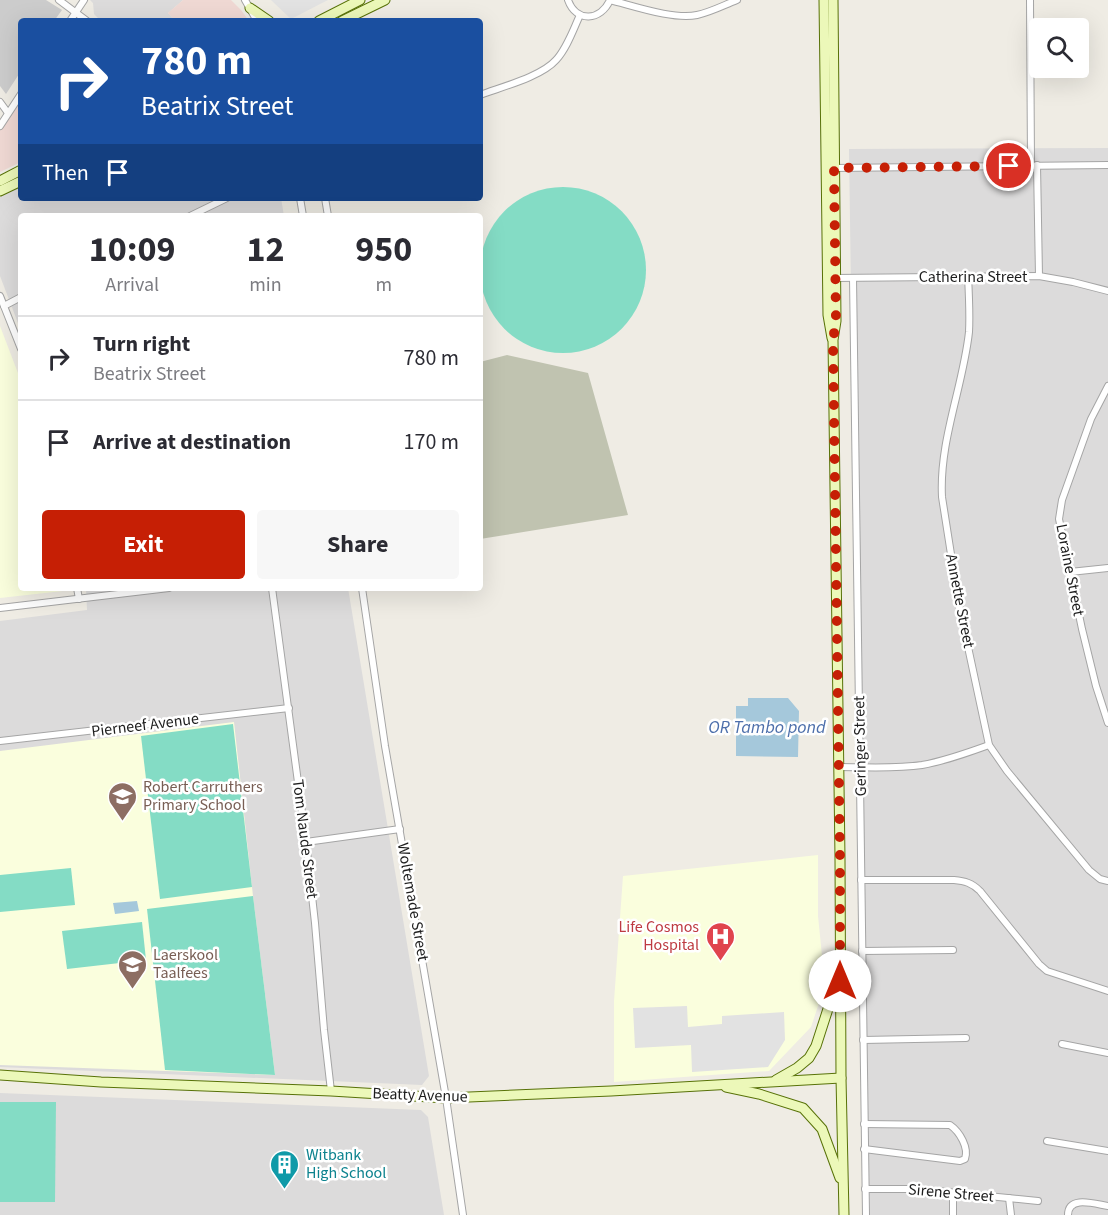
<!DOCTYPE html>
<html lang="en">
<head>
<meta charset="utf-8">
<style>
  :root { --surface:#fff; --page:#f7f7f7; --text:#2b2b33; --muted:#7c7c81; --line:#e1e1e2; --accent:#c61f05 }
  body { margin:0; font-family:"Source Sans 3",sans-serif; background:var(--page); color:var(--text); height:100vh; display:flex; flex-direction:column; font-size:22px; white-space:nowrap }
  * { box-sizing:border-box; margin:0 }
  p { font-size:20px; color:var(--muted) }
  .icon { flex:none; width:33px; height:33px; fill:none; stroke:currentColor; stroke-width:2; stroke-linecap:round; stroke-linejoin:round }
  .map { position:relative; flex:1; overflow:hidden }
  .panel { position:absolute; left:18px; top:213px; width:465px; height:378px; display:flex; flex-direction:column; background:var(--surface); border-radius:6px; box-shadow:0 6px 24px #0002 }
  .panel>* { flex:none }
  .banner { position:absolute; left:18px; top:18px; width:465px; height:183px; border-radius:6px; box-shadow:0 6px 24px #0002; background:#1a4fa0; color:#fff; overflow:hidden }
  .controls { position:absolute; left:1029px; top:18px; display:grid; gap:12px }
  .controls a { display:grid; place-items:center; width:60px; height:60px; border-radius:6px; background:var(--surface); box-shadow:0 6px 24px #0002; font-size:30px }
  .pin { position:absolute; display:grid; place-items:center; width:51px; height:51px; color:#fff; margin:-26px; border:3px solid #fff; border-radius:50%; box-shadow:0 2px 6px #0007 }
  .me { position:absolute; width:66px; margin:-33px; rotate:0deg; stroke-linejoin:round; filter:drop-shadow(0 0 4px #0008) }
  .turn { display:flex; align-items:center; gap:21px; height:126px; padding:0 24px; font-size:27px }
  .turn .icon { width:78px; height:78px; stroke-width:2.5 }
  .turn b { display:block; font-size:42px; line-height:51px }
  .then { display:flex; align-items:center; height:57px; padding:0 24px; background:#0003; gap:12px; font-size:22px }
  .eta { display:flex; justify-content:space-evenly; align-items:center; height:102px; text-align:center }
  .eta b { font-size:36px; font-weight:700; line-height:42px }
  .cta { display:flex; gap:12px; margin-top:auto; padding:12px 24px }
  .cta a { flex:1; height:69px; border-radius:6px; background:var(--accent); color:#fff; font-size:24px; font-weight:700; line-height:69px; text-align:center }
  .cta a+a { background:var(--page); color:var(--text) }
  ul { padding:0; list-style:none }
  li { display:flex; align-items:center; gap:18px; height:84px; padding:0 24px; border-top:2px solid var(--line) }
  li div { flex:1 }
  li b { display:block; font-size:22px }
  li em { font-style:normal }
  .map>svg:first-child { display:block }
</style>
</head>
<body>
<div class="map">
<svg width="1108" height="1215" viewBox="0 0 1108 1215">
  <rect width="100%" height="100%" fill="#efece4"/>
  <g fill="#dcdbdb">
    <path d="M 90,0 L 183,0 L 168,13 L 175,21 L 101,21 L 94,14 L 93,3 Z"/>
    <path d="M 1108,148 L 1108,1215 L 864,1215 L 849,149 Z"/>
    <path d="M 21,186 L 21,198 L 281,198 L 284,216 L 21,216 L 21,331 L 0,276 L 0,197 Z"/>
    <path d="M 86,588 L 348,588 L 429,1076 L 422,1085 L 0,1067 L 0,621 L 87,610 Z"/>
    <path d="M 0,1093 L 421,1110 L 428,1117 L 444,1215 L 0,1215 Z"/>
  </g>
  <g fill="#efd8d3">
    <path d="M 183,0 L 231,0 L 241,10 L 249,21 L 175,21 L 168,13 Z"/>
    <path d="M 21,97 L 21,162 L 0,172 L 0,129 Z"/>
  </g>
  <g fill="#fafedd">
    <path d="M 0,326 L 21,381 L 21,588 L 65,588 L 63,591 L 0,598 Z"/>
    <path d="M 234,722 L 253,896 L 275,1075 L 0,1065 L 0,751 Z"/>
    <path d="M 818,855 L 818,916 L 825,985 L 811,1027 L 769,1071 L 614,1082 L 614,1001 L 623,876 Z"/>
  </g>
  <path fill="#ccc" d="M 0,0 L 46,0 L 62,10 L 54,21 L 21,21 L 21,71 L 6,94 L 0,86 Z"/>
  <path fill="#c0c3b0" d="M 507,355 L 588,373 L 628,515 L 480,539 L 480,362 Z"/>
  <g fill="#84dcc5">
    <circle cx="563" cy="270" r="83"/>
    <path d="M 233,724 L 252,887 L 160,899 L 141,736 Z"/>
    <path d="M 71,868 L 75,905 L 0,912 L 0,875 Z"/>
    <path d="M 253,896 L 275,1075 L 165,1070 L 147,909 Z"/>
    <path d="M 142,922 L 146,960 L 67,969 L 62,931 Z"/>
    <path d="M 0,1102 L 56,1102 L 55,1202 L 0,1202 Z"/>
  </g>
  <g fill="#e2e2e2">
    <path d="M 271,0 L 328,0 L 291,19 Z"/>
    <path d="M 687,1006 L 688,1027 L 722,1024 L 722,1016 L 784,1012 L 785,1040 L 768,1067 L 692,1072 L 691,1045 L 635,1048 L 633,1008 Z"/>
  </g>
  <g fill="#a5c8db">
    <path d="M 748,698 L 788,698 L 799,711 L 798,757 L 736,756 L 736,706 L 748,706 Z"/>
    <path d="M 137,901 L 139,911 L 115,914 L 113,903 Z"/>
  </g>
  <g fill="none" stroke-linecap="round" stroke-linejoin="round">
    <defs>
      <g id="street">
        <path d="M 59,0 L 87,21"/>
        <path d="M 245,0 L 257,21"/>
        <path d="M 568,0 C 576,23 601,21 610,0"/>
        <path d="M 610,0 C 634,6 674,20 697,15 C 711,12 724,5 737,0"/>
        <path d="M 1030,0 L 1031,165"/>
        <path d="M 70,21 L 84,0"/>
        <path d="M 480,95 C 501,87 541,77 556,60 C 567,48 573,30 580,15"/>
        <path d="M 0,102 L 8,113"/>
        <path d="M 0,126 L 21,94"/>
        <path d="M 1037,165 L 1039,276"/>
        <path d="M 832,168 L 1108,165"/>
        <path d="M 300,198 L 303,216"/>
        <path d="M 325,198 L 328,216"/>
        <path d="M 190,216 L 227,198"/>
        <path d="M 968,276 C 969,295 970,314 969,332 C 963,387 939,441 942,497 L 959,605 L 989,745 L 1007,771 L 1089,870 L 1100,879 L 1108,881"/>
        <path d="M 834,278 L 1039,276 L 1073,282 L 1108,291"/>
        <path d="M 853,278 L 866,1215"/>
        <path d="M 0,296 L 21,349"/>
        <path d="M 4,306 L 21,297"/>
        <path d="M 1108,386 L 1091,419 L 1062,500 L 1059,519 L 1082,629 L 1096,686 L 1108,723"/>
        <path d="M 1070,572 L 1108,568"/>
        <path d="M 77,588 L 79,599"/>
        <path d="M 272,588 L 306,842 L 315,923 L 324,1030 L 331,1091"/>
        <path d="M 362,588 L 385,746 L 446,1098 L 463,1215"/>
        <path d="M 0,608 L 169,588"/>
        <path d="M 0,741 L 289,708"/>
        <path d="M 839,767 C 866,767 895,769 922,765 C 945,761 967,753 989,745"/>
        <path d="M 306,842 L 400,829"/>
        <path d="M 861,880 L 954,880 C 965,881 972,883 980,891 L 1039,964 L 1047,971 L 1108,991"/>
        <path d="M 862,951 L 953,950"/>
        <path d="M 863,1040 L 966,1038"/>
        <path d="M 1062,1044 L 1108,1053"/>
        <path d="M 864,1124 L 950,1125 C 960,1132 969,1148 965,1159 L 960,1161 L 864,1149"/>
        <path d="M 1047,1141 L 1108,1151"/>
        <path d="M 865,1189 L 918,1189 L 1038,1201"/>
        <path d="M 1009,1198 L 1011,1215"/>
        <path d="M 953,1215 L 953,1193"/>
        <path d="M 1068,1215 C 1068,1195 1095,1204 1108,1206"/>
      </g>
      <g id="secondary">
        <path d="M 824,0 L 828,315 L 832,338"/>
        <path d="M 833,0 L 836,321 L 833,340 L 840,858 L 841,1078 L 844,1215"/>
        <path d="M 250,8 L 269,21"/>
        <path d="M 319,21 L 360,0"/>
        <path d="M 342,21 L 385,0"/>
        <path d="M 0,181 L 21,170"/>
        <path d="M 0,191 L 21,181"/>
        <path d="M 0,1075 L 101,1082 L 331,1091 L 446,1098 L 611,1091 L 841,1078"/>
        <path d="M 776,1080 L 797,1068 L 809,1058 L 816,1046 L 837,981"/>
        <path d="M 726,1087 L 759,1094 L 803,1108 L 822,1129 L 840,1178"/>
      </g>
    </defs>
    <use href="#street" stroke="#a5a5a5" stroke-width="8"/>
    <use href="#secondary" stroke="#587208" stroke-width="11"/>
    <use href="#street" stroke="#fff" stroke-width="6"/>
    <use href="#secondary" stroke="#ecf8b9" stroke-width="9"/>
  </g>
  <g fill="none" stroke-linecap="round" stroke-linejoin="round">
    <path stroke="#c61f05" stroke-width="10" stroke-dasharray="0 18" d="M 840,981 L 840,858 L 833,340 L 836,321 L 834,168 L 1009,166"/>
  </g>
  <defs>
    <symbol id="school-pin" viewBox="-11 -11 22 30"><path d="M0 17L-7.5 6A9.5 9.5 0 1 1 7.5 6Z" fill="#8d6e63" stroke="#fff"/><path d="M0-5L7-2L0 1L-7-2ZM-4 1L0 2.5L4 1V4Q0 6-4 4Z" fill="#fff"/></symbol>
    <symbol id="hospital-pin" viewBox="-11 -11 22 30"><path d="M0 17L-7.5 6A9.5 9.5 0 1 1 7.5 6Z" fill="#e0444e" stroke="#fff"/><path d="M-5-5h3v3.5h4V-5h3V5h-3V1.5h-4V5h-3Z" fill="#fff"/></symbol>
    <symbol id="building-pin" viewBox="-11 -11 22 30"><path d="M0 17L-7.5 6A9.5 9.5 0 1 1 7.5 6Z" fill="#0f9aa8" stroke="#fff"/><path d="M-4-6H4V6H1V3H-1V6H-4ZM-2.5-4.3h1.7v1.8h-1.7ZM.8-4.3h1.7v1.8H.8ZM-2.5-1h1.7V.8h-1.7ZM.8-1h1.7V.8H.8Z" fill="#fff"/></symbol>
  </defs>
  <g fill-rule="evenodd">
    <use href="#school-pin" x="106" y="780" width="33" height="45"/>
    <use href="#hospital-pin" x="704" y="920" width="33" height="45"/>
    <use href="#school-pin" x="116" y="948" width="33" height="45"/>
    <use href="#building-pin" x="268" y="1148" width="33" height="45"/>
  </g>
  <g text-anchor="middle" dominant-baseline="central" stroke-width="5" stroke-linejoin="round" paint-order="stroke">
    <g font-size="16" fill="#1e1e1e" stroke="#fff">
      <text x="973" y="277">Catherina Street</text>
      <text transform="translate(1070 570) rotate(79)">Loraine Street</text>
      <text transform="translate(960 601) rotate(79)">Annette Street</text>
      <text transform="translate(145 725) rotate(-7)">Pierneef Avenue</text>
      <text transform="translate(860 746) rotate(-91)">Geringer Street</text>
      <text transform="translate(305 839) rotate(83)">Tom Naude Street</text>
      <text transform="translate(413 902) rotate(80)">Woltemade Street</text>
      <text transform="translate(420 1095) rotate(2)">Beatty Avenue</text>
      <text transform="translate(951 1193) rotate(5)">Sirene Street</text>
    </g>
    <g font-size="16" fill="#785e54" stroke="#fff" text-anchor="start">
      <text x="143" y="787">Robert Carruthers<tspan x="143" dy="18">Primary School</tspan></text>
      <text x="153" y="955">Laerskool<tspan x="153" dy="18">Taalfees</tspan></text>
    </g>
    <g font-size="16" fill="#be3a42" stroke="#fff" text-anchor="end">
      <text x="699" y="927">Life Cosmos<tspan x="699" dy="18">Hospital</tspan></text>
    </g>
    <g font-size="16" fill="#0d838f" stroke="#fff" text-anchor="start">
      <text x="306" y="1155">Witbank<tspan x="306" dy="18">High School</tspan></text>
    </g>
    <g font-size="18" font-style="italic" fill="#4d6fab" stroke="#fff">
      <text x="767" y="727">OR Tambo pond</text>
    </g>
  </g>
</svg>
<div class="controls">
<a><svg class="icon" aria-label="search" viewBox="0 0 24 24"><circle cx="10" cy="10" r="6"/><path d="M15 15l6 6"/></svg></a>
</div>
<div class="pin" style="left:1009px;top:166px;background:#d93025"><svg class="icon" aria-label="arrive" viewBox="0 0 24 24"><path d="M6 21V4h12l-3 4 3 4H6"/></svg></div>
<svg class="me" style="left:840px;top:981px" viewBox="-20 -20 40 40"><circle r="19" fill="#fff"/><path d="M0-13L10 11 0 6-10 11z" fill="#c61f05"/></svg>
<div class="banner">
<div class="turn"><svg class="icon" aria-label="right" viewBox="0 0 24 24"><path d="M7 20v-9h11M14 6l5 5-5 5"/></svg><div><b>780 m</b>Beatrix Street</div></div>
<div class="then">Then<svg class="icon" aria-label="arrive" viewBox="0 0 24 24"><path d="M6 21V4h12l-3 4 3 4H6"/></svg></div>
</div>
<section class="panel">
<div class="eta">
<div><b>10:09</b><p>Arrival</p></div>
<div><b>12</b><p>min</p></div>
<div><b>950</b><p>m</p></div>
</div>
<ul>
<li><svg class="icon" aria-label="right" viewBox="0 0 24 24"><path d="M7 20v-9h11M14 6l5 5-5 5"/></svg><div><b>Turn right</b><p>Beatrix Street</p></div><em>780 m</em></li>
<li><svg class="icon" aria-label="arrive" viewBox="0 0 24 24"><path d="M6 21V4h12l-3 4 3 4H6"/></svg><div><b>Arrive at destination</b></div><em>170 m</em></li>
</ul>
<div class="cta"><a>Exit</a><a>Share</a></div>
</section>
</div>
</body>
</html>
